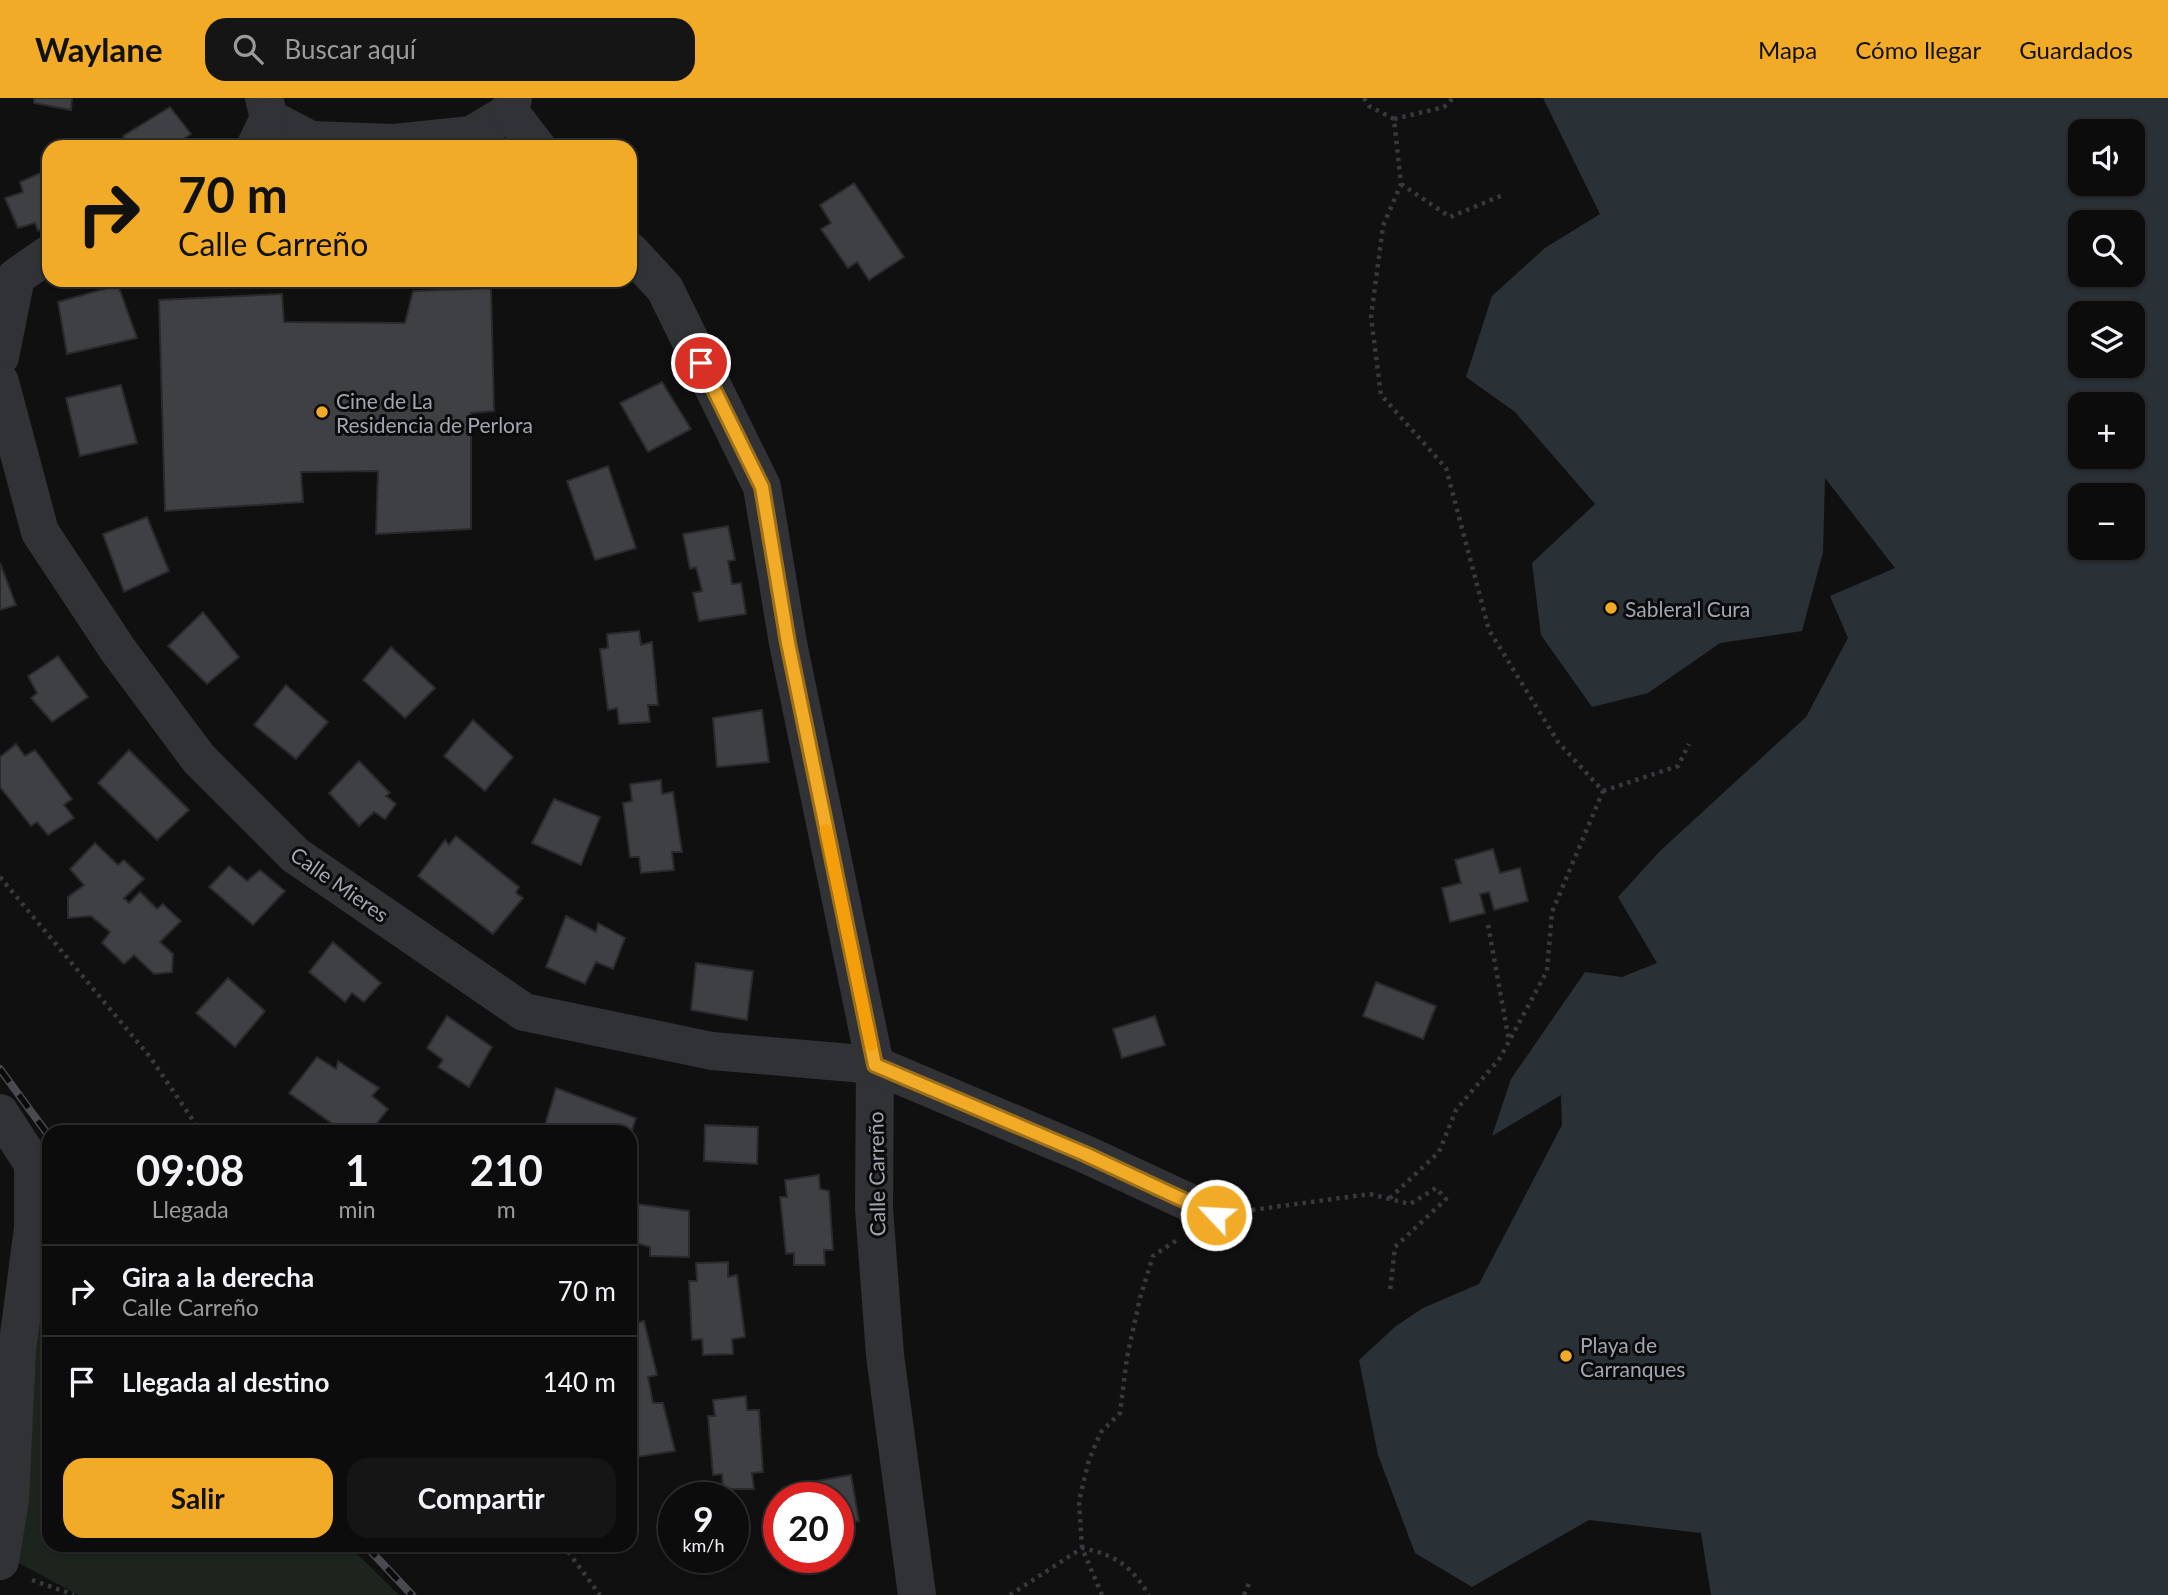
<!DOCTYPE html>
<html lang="es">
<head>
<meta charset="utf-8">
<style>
  :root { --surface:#0c0c0d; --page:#151516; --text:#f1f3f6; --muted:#9a9b9d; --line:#2c2c2e; --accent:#f2ab27 }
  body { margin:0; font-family:Lato,sans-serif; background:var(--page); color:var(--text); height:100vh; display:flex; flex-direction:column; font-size:26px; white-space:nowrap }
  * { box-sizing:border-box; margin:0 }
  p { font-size:23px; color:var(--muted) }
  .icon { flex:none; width:38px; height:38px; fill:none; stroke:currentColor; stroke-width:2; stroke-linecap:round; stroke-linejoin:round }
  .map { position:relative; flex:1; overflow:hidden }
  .side { position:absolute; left:42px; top:1027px; width:595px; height:427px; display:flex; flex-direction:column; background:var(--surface); border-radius:21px; box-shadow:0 2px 5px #0004,0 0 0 2px var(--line) }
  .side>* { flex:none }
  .top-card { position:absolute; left:42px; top:42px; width:595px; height:147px; border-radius:21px; box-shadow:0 2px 5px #0004,0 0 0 2px var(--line); background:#f2ab27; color:#111; overflow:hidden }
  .fabs { position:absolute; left:2068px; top:21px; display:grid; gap:14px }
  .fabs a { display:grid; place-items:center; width:77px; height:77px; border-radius:14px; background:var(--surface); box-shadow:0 2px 5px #0004,0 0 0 2px var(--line); font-size:35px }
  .speed { position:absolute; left:658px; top:1384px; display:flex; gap:14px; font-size:35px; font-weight:700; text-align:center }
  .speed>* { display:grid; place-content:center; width:91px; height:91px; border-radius:50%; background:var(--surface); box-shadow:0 2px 5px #0004,0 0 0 2px var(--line); line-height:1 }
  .speed small { font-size:18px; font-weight:400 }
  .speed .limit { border:10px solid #d22; background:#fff; color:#111 }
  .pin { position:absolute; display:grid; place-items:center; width:60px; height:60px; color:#fff; margin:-30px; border:4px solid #fff; border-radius:50%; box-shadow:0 2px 7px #0007 }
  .me { position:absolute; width:77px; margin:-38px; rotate:295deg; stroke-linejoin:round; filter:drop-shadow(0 0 5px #0008) }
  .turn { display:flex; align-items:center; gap:24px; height:147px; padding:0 21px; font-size:32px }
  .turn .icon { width:91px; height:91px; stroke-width:2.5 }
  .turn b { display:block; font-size:49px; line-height:60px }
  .eta { display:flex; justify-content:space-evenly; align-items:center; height:119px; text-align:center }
  .eta b { font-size:42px; font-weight:700; line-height:49px }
  .button { display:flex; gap:14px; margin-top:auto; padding:14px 21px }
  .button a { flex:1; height:80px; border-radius:21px; background:var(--accent); color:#111; font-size:28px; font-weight:700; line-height:80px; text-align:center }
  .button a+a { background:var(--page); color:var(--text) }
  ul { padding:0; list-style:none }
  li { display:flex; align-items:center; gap:21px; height:91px; padding:0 21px; border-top:2px solid var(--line) }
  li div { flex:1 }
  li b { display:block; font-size:26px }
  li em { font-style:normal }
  header { display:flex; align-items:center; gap:42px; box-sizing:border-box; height:98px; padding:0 35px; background:var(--accent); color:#111 }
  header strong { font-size:33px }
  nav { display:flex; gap:38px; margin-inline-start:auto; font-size:24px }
  .search { width:490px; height:63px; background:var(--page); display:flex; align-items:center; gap:18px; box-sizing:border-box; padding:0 24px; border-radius:21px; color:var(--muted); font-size:26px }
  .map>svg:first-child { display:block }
</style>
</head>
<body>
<header>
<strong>Waylane</strong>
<div class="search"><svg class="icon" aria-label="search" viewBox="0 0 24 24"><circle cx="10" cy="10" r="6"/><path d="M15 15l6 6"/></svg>Buscar aquí</div>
<nav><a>Mapa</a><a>Cómo llegar</a><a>Guardados</a></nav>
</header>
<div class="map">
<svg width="2168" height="1497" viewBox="0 0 2168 1497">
  <rect width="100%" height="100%" fill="#101011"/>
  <path fill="#1c241d" d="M 49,1116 L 49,1447 L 348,1447 L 399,1497 L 78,1497 L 15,1463 Z"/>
  <path fill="#293137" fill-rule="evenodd" d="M 1543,0 L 2168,0 L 2168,1497 L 1711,1497 L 1701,1435 L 1589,1422 L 1472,1489 L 1415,1455 L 1378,1357 L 1359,1262 L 1396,1228 L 1423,1210 L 1479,1186 L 1562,1027 L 1561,997 L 1492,1038 L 1511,981 L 1585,874 L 1622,879 L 1657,865 L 1618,799 L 1660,753 L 1806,619 L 1848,540 L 1830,498 L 1895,470 L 1825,380 L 1823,454 L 1802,533 L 1720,545 L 1648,595 L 1592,609 L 1541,537 L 1532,465 L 1595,406 L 1515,314 L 1466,279 L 1492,198 L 1545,150 L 1600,116 ZM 2081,33 L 2133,33 L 2133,86 L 2081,86 ZM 2133,124 L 2133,177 L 2081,177 L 2081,124 ZM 2133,215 L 2133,268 L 2081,268 L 2081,215 ZM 2081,306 L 2133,306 L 2133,359 L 2081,359 ZM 2081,397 L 2133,397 L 2133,450 L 2081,450 Z"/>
  <g fill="#3f4044" stroke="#2a2a2d" stroke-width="2">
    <path d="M 34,0 L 72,0 L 71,12 L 34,5 Z"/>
    <path d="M 170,9 L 191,36 L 171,49 L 129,49 L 123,38 Z"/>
    <path d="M 49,71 L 49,128 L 38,133 L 35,125 L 18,130 L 5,100 L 23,94 L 20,84 Z"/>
    <path d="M 854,85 L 904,159 L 869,182 L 857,164 L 848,170 L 821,131 L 831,125 L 820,107 Z"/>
    <path d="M 118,187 L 137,240 L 67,256 L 58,204 Z"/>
    <path d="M 491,190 L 494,313 L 471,315 L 471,431 L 376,436 L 378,373 L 301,374 L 303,404 L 165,413 L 159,202 L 282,196 L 284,224 L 405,225 L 413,193 Z"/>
    <path d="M 662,284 L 691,331 L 648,354 L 620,305 Z"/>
    <path d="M 121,287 L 137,345 L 80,358 L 66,300 Z"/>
    <path d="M 608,368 L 636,450 L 595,462 L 567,383 Z"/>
    <path d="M 147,419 L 169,473 L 124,494 L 103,436 Z"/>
    <path d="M 728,428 L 735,462 L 728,463 L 732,486 L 741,485 L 746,516 L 699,523 L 693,495 L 702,493 L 696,469 L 690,471 L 683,436 Z"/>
    <path d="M 0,465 L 16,507 L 0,512 Z"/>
    <path d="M 203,514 L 239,559 L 207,586 L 168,548 Z"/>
    <path d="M 639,533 L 641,547 L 652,544 L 658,607 L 648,607 L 650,624 L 619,626 L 617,610 L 608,612 L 600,551 L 608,550 L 607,536 Z"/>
    <path d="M 391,549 L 435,590 L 405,620 L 363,582 Z"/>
    <path d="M 58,558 L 88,599 L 52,624 L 31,600 L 37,595 L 28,578 Z"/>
    <path d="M 286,587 L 328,624 L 296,661 L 254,627 Z"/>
    <path d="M 762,612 L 769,664 L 717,669 L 713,620 Z"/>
    <path d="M 473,622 L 513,659 L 485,693 L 444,658 Z"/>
    <path d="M 16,646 L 25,658 L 35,652 L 72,701 L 64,707 L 74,720 L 48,737 L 37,724 L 31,728 L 0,689 L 0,659 Z"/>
    <path d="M 129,652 L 189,712 L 157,742 L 98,685 Z"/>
    <path d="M 359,663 L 390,695 L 386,698 L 396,706 L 385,721 L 374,714 L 359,728 L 329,695 Z"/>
    <path d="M 661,682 L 662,696 L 673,694 L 682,754 L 672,754 L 674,772 L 641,775 L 639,759 L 630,759 L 623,705 L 632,703 L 630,686 Z"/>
    <path d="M 554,701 L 600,719 L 581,767 L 532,745 Z"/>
    <path d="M 456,738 L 519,789 L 516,795 L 523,800 L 493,836 L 418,778 L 445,742 L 449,747 Z"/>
    <path d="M 95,745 L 118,767 L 124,762 L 144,781 L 124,800 L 129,805 L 140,794 L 157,811 L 163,806 L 181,823 L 160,844 L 173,856 L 172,874 L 154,876 L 134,857 L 124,866 L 102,845 L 110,834 L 91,818 L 68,820 L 68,799 L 84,787 L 70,771 Z"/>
    <path d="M 1493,751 L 1500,775 L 1520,770 L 1528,803 L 1494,812 L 1489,794 L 1480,796 L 1485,815 L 1450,824 L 1442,790 L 1461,785 L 1455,762 Z"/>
    <path d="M 229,768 L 247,783 L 260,772 L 285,793 L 253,827 L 209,789 Z"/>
    <path d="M 566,818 L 596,834 L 598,825 L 625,840 L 613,871 L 596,864 L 585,886 L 546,869 Z"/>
    <path d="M 333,844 L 381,885 L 364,904 L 352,895 L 345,904 L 309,874 Z"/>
    <path d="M 696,865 L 753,873 L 747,922 L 691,912 Z"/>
    <path d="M 228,880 L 265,913 L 235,949 L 196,915 Z"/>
    <path d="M 1376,884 L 1436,908 L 1423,941 L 1363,918 Z"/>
    <path d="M 447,918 L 492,949 L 469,989 L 438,969 L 443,962 L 427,950 Z"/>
    <path d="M 1155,918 L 1165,947 L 1122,960 L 1113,931 Z"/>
    <path d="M 317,959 L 336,971 L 338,963 L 379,990 L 372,998 L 388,1011 L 370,1034 L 344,1034 L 289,995 Z"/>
    <path d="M 556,990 L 636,1020 L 630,1038 L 630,1034 L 558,1034 L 544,1030 Z"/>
    <path d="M 705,1027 L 758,1029 L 757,1066 L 704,1063 Z"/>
    <path d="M 819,1077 L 820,1091 L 829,1093 L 833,1152 L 824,1152 L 825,1167 L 794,1167 L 794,1155 L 786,1156 L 780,1099 L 787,1099 L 785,1082 Z"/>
    <path d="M 636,1106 L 689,1113 L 689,1159 L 650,1158 L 650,1149 L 636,1145 Z"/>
    <path d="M 728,1164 L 728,1179 L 737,1177 L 745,1239 L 732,1241 L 733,1256 L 703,1257 L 702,1241 L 692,1242 L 689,1183 L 697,1183 L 696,1165 Z"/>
    <path d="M 644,1223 L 657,1277 L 648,1279 L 653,1305 L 663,1305 L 675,1353 L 630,1360 L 630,1226 Z"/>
    <path d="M 746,1298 L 747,1312 L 759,1312 L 763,1374 L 752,1375 L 754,1391 L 723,1391 L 722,1376 L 713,1377 L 708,1318 L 715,1318 L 713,1302 Z"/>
    <path d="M 851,1377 L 859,1423 L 838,1425 L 838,1400 L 813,1400 L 811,1384 Z"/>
  </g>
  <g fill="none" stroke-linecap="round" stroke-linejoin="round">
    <g stroke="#37393d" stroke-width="4.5" stroke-dasharray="3.5 5" stroke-linecap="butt">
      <path d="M 1364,0 L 1369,8 L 1394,21 L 1401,86 L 1383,128 L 1371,219 L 1381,297 L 1446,370 L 1489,532 L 1558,644 L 1603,693 L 1552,814 L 1547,873 L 1500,960 L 1456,1012 L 1439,1054 L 1390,1100"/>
      <path d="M 1394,21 L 1444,9 L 1453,0"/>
      <path d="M 1401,86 L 1450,119 L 1503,97"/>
      <path d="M 1603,693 L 1678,668 L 1689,646"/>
      <path d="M 0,779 L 150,959 L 201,1034"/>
      <path d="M 1488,827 L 1509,943"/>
      <path d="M 1252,1112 L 1370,1096 L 1410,1106 L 1436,1090 L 1446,1101 L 1395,1149 L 1390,1193"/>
      <path d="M 563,1447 L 600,1497"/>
      <path d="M 32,1482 L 74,1497"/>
      <path d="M 1010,1497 L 1082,1450 C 1116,1457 1131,1468 1149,1497"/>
      <path d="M 1102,1497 L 1082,1450 L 1079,1403 L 1089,1362 L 1101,1334 L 1120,1315 L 1127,1259 L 1140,1200 L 1153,1158 L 1180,1140"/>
      <path d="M 1244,1497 L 1250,1483"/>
    </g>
    <g stroke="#313236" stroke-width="38">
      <path d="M 264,0 L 269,20 L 311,42 L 394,45 L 471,37 L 510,14 L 513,0"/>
      <path d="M 510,14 L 537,49"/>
      <path d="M 255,49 L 269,20"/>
      <path d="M 630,153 L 665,191 L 762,389 L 788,545 L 875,967 L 874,1110 L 885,1257 L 917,1497"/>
      <path d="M 0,259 L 16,179 L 49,156"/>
      <path d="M 0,284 L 40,434 L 118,552 L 199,661 L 295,757 L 524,914 L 712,953 L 875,967 L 1085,1056 L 1216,1117"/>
      <path d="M 0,1015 L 33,1066 L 33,1130 L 17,1252 L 10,1402 L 0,1463"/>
    </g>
    <defs>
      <g id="rail">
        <path d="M 0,971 L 49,1038"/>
        <path d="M 365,1447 L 412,1497"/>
      </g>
    </defs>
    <use href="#rail" stroke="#484a4f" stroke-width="8"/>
    <use href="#rail" stroke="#0b0b0c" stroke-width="5" stroke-dasharray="16" stroke-linecap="butt"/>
  </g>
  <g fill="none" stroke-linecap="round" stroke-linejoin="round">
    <defs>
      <path id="route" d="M 701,265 L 762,389 L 788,545 L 875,967 L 1085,1056 L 1216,1117"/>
    </defs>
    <use href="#route" stroke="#9d6f19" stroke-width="18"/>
    <use href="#route" stroke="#f2ab27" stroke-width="12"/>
    <path stroke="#f59e0b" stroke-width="12" d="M 826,732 L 871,947"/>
  </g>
  <g fill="#f2ab27" stroke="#0b0b0c" stroke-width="2.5">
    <circle cx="322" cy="314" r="7"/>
    <circle cx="1611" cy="510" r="7"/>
    <circle cx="1566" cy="1258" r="7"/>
  </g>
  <g text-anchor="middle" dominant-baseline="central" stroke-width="6" stroke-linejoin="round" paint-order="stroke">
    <g font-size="21" fill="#a1a6b2" stroke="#0b0b0c" text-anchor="start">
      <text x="336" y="302">Cine de La<tspan x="336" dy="24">Residencia de Perlora</tspan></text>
      <text x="1625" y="510">Sablera'l Cura</text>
      <text x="1580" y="1246">Playa de<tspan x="1580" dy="24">Carranques</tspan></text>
    </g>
    <g font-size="21" fill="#a1a6b2" stroke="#0b0b0c">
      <text transform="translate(340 786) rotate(35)">Calle Mieres</text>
      <text transform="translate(876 1076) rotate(-91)">Calle Carreño</text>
    </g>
  </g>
</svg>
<div class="fabs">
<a><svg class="icon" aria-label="sound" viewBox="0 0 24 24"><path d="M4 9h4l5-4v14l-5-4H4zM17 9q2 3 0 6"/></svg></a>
<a><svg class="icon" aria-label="search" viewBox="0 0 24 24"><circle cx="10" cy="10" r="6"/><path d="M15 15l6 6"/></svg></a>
<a><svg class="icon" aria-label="layers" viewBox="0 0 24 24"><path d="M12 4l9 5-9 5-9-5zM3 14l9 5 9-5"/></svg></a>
<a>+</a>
<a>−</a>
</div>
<div class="speed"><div>9<small>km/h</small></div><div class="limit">20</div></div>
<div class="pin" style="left:701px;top:265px;background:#d93025"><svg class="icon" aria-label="arrive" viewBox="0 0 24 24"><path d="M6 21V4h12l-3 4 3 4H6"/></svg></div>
<svg class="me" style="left:1216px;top:1117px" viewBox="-20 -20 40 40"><circle r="17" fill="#f2ab27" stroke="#fff" stroke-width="3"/><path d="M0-11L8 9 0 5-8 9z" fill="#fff"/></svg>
<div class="top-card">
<div class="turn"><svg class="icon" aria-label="right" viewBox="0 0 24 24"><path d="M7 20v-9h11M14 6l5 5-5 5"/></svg><div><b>70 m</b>Calle Carreño</div></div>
</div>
<section class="side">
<div class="eta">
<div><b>09:08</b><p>Llegada</p></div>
<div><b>1</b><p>min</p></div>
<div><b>210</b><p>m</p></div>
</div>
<ul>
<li><svg class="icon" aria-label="right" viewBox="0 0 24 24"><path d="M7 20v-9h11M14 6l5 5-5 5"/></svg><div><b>Gira a la derecha</b><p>Calle Carreño</p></div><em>70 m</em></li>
<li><svg class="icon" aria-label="arrive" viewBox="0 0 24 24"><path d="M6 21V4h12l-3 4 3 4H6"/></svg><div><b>Llegada al destino</b></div><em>140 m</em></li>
</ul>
<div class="button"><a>Salir</a><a>Compartir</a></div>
</section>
</div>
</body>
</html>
